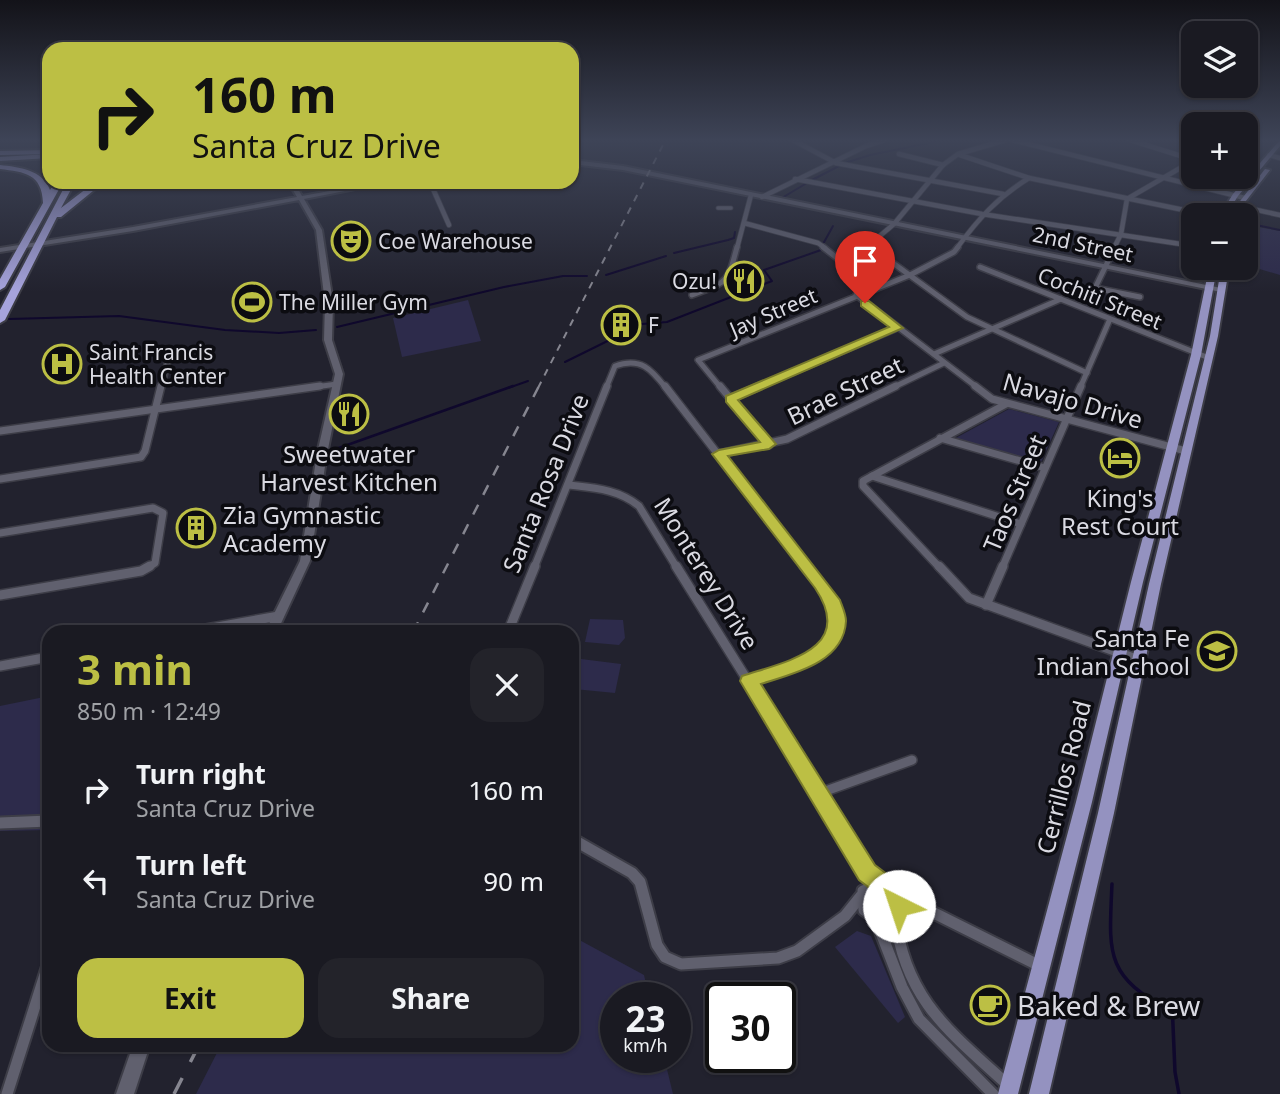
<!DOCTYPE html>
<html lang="en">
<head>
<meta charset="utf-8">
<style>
  :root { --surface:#1a1a22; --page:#23232a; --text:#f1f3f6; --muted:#9fa1a5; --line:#383840; --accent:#bcbf44 }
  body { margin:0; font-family:"Noto Sans",sans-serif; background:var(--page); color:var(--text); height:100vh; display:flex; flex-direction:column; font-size:26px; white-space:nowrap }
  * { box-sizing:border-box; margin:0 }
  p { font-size:23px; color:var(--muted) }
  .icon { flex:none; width:38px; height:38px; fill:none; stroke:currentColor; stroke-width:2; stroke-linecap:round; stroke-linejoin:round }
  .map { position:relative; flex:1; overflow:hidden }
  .drawer { position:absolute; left:42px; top:625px; width:537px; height:427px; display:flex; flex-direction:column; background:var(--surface); border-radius:21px; box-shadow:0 2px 5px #0004,0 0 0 2px var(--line) }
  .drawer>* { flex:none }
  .banner { position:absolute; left:42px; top:42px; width:537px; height:147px; border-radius:21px; box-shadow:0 2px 5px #0004,0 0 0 2px var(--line); background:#bcbf44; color:#111; overflow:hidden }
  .controls { position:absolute; left:1181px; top:21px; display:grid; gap:14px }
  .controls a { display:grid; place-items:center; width:77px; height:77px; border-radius:14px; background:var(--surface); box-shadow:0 2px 5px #0004,0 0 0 2px var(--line); font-size:35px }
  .speed { position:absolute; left:600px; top:982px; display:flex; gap:14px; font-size:35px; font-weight:700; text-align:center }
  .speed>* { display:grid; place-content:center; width:91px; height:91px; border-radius:50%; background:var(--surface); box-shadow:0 2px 5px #0004,0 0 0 2px var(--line); line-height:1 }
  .speed small { font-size:18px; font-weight:400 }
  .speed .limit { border:4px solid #111; border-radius:10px; background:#fff; color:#111 }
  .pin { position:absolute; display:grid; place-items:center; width:60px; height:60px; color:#fff; margin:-72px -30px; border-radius:50% 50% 50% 0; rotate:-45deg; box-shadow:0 0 7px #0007 }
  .pin .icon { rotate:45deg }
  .me { position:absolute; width:77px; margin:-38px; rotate:319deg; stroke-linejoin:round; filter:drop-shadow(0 0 5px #0008) }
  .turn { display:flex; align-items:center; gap:24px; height:147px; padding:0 35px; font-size:32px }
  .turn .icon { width:91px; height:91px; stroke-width:2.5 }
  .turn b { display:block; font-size:49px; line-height:60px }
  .round { display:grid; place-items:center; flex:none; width:74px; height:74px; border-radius:21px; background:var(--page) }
  .overview { display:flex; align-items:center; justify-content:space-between; height:119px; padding:0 35px }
  h1 { font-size:42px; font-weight:700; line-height:52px; color:var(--accent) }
  .action { display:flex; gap:14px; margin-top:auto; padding:14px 35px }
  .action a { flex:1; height:80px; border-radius:21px; background:var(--accent); color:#111; font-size:28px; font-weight:700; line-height:80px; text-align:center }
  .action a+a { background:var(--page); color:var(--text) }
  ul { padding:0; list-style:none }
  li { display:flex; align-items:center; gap:21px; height:91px; padding:0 35px }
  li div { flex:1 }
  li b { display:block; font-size:26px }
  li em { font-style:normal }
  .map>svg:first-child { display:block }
</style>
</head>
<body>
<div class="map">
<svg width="1280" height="1094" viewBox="0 0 1280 1094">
  <rect width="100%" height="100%" fill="#22222e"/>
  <g fill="#2d2b4b">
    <path d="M 1246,225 L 1280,231 L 1280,275 L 1246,265 Z"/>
    <path d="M 468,300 L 481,341 L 402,357 L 393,318 Z"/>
    <path d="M 1009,409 L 1059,422 L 1041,462 L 954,439 Z"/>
    <path d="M 590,619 L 623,620 L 625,638 L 619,645 L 585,642 Z"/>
    <path d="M 581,659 L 621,664 L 615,693 L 574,689 Z"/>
    <path d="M 49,696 L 49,830 L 0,831 L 0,706 Z"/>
    <path d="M 857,931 L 871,936 L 905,1017 L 898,1023 L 835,947 Z"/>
    <path d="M 572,936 L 644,975 L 649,997 L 616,998 L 616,1057 L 664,1057 L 673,1094 L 196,1094 L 221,1045 L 572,1045 Z"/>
  </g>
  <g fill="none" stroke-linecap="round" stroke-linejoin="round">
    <g stroke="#0f082c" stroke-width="2">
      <path d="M 845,163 L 870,155 L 948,139"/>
      <path d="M 812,180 L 839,166"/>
      <path d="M 780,199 L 807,183"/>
      <path d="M 1246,223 L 1280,230"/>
      <path d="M 823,244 L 833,226"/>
      <path d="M 674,253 L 728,240 L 734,238 L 735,232"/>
      <path d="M 606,275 L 666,256"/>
      <path d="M 9,319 L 119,316 L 225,330 L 279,333 L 316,330"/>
      <path d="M 337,327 L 504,287 L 563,276 L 587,276"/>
      <path d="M 565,362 L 642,324 L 667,322 L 772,281 L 764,270 L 821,250"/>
      <path d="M 508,388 L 528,381"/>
    </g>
    <path stroke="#0f082c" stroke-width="2.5" d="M 336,449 L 513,386"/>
    <g stroke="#0f082c" stroke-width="3.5">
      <path d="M 1112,884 C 1109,953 1104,976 1171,1011"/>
      <path d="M 1172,1002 L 1175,1072 L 1179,1094"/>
    </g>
    <defs>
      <path id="pedestrian" d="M 718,208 L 731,208"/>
      <g id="minor-far4">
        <path d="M 791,139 L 836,163 L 1003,194"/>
        <path d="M 1008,139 L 1245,198"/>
        <path d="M 899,154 L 943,165"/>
        <path d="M 960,155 L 1029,178 L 1208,215"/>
        <path d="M 1269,155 L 1280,158"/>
        <path d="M 795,179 L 982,214 L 1194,246"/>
        <path d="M 430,182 L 449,225"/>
        <path d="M 762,197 L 866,146 L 887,139"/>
        <path d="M 1229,204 L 1280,215"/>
        <path d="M 744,223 L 818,243 L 825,248"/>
        <path d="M 737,248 L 751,195"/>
        <path d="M 874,248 L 869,245 L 894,224 L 943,165 L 958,154 L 1009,139"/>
        <path d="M 957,248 C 978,219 998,197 1029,178"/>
        <path d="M 1114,248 L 1121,234 L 1127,199 L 1194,160 L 1127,139"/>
      </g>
      <g id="minor-far3">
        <path d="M 823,247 L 875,288"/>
        <path d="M 871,247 L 967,317 L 1087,373"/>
        <path d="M 1115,247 L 1095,288 L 1140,297"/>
        <path d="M 980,267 L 1209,358"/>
        <path d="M 692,295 C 728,281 727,285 737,247"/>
        <path d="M 856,295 L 978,388"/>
        <path d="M 934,354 L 1061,299"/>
        <path d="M 161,388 L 170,353"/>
        <path d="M 308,388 L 337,384"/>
        <path d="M 606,388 L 615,366 C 641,357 651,369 666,388"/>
        <path d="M 721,388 L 698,360 L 910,275 L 954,252 L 958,247"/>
        <path d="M 756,388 L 897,328"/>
        <path d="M 892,388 L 944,363"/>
        <path d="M 1080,388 L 1110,319"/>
      </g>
      <g id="minor-far2">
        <path d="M 665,386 L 806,568"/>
        <path d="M 720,386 L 769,445"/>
        <path d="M 975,386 L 992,399 L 1186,451"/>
        <path d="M 730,399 L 760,386"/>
        <path d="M 0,431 L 320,386"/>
        <path d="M 940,438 L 1045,468"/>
        <path d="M 719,454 L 787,439 L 896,386"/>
        <path d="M 872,476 L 1021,524"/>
        <path d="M 0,479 L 141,457 L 145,451 L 161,386"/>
        <path d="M 568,485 C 594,488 618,489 639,506 L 677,568"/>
        <path d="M 0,533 L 153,508 L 163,513 L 155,563 L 147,568"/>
        <path d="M 534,568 L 607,386"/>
        <path d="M 940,568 L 863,486 L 863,481 L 1006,404"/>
        <path d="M 1002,568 L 1081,386"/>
      </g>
      <g id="minor-far1">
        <path d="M 676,566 L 821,798"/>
        <path d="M 939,566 L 969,598 L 1139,660"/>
        <path d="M 0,595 L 141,571 L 150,566"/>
        <path d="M 986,605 L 1003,566"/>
        <path d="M 189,632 L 279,616"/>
        <path d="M 508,632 L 535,566"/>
        <path d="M 0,666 L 49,657"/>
        <path d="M 749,681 C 782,671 860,651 831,600 C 824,588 813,577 804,566"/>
        <path d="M 820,793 L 912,760"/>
      </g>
      <g id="minor">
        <path d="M 820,797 L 867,872 L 883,886"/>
        <path d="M 0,823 L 49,821"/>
        <path d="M 572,839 L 632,873 L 640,882 L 657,945 L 665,957 L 681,964 L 778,958 L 797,951 L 845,916 L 861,896"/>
        <path d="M 877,885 C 891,889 899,896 898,911 L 891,919 L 878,920 L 864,910 L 863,891 Z"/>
        <path d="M 892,892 L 1042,967"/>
        <path d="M 895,916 C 905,1000 950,1032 1009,1086"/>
        <path d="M 876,920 L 902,987 L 919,1019 L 993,1094"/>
        <path d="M 7,1094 L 49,962"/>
      </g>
      <g id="tertiary">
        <path d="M 572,160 L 623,166 L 1221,288 L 1225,290 L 1221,292 L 623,170 L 572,164 Z"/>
        <path d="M 288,182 L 294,182 L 302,196 L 379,182 L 391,182 L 304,199 L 322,230 L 333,303 L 332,340 L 343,374 L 327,454 L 310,561 L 277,632 L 265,632 L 300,561 L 317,454 L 335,374 L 324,340 L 325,303 L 316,230 L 299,200 L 133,231 L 0,252 L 0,248 L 133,227 L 297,197 Z"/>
        <path d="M 133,1045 L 150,1045 L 134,1094 L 116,1094 Z"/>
      </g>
      <g id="primary">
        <path d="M 1280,140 L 1280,146 L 1238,196 L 1226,215 L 1220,215 L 1233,194 Z"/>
        <path d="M 49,154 L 49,158 L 0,161 L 0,157 Z"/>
        <path d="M 1265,169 L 1270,170 L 1242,206 L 1238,215 L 1232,215 L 1237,205 Z"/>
        <path d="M 1209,268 L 1217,268 L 1201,355 L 1143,582 L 1092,802 L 1018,1094 L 998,1094 L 1076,802 L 1131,582 L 1191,355 Z"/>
        <path d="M 1221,268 L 1229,268 L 1218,336 L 1161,584 L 1114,813 L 1049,1094 L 1029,1094 L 1098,813 L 1149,584 L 1210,336 Z"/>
      </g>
      <g id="trunk">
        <path d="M 49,150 L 49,154 L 0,155 L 0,151 Z"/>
        <path d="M 0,165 C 19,167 43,170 50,190 L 55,182 L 63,182 L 5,287 L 0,290 L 0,279 L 43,203 C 42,174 25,172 0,169 Z"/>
        <path d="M 67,182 L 75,182 L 61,208 L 95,182 L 104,182 L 61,217 L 57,217 L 5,320 L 0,323 L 0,310 Z"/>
      </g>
    </defs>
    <use href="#pedestrian" stroke="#3d3d47" stroke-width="5"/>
    <use href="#minor-far4" stroke="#3d3d47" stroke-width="6"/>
    <use href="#minor-far3" stroke="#3d3d47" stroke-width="8"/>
    <use href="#minor-far2" stroke="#3d3d47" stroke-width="10"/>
    <use href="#minor-far1" stroke="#3d3d47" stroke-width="12"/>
    <use href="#minor" stroke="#3d3d47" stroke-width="15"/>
    <use href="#tertiary" stroke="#3d3d47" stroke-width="4"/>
    <use href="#primary" stroke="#3d3d47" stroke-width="4"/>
    <use href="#trunk" stroke="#3d3d47" stroke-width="4"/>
    <use href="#pedestrian" stroke="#60606e" stroke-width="3.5"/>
    <use href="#minor-far4" stroke="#60606e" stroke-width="4.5"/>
    <use href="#minor-far3" stroke="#60606e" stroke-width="5"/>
    <use href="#minor-far2" stroke="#60606e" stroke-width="7"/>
    <use href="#minor-far1" stroke="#60606e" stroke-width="9"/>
    <use href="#minor" stroke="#60606e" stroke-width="11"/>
    <use href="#tertiary" fill="#60606e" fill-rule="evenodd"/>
    <use href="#primary" fill="#9492c0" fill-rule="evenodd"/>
    <use href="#trunk" fill="#a6a3dc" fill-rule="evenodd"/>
    <path stroke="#868690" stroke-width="2" stroke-dasharray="7 7" stroke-linecap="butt" d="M 538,388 L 666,139"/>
    <path stroke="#868690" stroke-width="2.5" stroke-dasharray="11 11" stroke-linecap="butt" d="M 413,632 L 539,386"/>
    <path stroke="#868690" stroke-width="3.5" stroke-dasharray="18 18" stroke-linecap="butt" d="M 174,1094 L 199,1045"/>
  </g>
  <linearGradient id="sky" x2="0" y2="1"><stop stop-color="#131319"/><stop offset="0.48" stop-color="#3e4457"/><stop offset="1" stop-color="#3e4457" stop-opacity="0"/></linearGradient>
  <rect width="1280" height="292" fill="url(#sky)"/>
  <path fill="#bcbf44" stroke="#7a7c2c" stroke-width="2" d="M 861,301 L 869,301 L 903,328 L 738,400 L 776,444 L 769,449 L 728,456 L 840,600 C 842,606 846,614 846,621 C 844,663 792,674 761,684 L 875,865 L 900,884 L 910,906 L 907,914 L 899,917 L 891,914 L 884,899 L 859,880 L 740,681 L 742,676 C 787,661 856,649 815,588 L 712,454 L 719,450 L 760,442 L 726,402 L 726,396 L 889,327 L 861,306 Z"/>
  <defs>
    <symbol id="theatre-ring" viewBox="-11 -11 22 22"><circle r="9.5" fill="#0c0c11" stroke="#bcbf44" stroke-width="1.5"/><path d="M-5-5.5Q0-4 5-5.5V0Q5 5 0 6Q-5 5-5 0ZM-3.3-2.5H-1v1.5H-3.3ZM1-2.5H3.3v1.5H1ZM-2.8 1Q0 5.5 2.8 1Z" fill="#bcbf44"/></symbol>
    <symbol id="restaurant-ring" viewBox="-11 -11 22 22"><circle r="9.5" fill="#0c0c11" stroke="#bcbf44" stroke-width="1.5"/><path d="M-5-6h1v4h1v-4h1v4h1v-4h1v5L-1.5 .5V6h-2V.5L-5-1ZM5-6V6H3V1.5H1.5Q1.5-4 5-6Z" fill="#bcbf44"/></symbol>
    <symbol id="stadium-ring" viewBox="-11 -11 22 22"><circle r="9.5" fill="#0c0c11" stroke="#bcbf44" stroke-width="1.5"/><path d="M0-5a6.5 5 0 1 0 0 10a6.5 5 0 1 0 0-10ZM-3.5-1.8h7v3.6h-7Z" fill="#bcbf44"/></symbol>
    <symbol id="building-ring" viewBox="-11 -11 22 22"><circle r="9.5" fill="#0c0c11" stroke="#bcbf44" stroke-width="1.5"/><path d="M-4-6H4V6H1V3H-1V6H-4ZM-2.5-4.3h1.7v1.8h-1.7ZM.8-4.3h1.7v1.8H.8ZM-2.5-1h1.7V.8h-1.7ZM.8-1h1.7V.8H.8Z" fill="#bcbf44"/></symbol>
    <symbol id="hospital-ring" viewBox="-11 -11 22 22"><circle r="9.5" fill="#0c0c11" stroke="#bcbf44" stroke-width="1.5"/><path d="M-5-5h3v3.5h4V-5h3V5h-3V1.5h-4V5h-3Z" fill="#bcbf44"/></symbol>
    <symbol id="hotel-ring" viewBox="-11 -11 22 22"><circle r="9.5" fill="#0c0c11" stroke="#bcbf44" stroke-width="1.5"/><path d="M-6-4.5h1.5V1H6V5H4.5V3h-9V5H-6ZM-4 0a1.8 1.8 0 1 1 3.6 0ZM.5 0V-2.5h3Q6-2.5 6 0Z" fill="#bcbf44"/></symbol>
    <symbol id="school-ring" viewBox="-11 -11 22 22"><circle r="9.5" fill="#0c0c11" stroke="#bcbf44" stroke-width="1.5"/><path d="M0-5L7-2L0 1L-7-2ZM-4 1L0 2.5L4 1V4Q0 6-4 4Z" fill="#bcbf44"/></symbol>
    <symbol id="cafe-ring" viewBox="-11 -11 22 22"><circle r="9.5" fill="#0c0c11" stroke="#bcbf44" stroke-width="1.5"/><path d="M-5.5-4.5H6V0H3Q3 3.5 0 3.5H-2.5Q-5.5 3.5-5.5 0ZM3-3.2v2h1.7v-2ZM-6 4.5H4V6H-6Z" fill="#bcbf44"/></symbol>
  </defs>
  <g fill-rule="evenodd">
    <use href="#theatre-ring" x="329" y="219" width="44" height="44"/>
    <use href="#restaurant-ring" x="722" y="259" width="44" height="44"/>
    <use href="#stadium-ring" x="230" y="280" width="44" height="44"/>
    <use href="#building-ring" x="599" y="303" width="44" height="44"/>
    <use href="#hospital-ring" x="40" y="342" width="44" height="44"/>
    <use href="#restaurant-ring" x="327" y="392" width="44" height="44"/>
    <use href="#hotel-ring" x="1098" y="436" width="44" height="44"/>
    <use href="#building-ring" x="174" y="506" width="44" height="44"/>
    <use href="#school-ring" x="1195" y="629" width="44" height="44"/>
    <use href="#cafe-ring" x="968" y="983" width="44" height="44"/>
  </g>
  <g text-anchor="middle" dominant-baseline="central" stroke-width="7" stroke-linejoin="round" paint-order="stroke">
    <g font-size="21" fill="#dadae2" stroke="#0c0c11" text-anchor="start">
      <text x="378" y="241">Coe Warehouse</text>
      <text x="717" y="281" text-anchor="end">Ozu!</text>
      <text x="279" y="302">The Miller Gym</text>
      <text x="648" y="325">F</text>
      <text x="89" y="352">Saint Francis<tspan x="89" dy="24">Health Center</tspan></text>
    </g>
    <g font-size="21" fill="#dadae2" stroke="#0c0c11">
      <text transform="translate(1083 244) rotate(12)">2nd Street</text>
      <text transform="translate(1100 298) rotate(22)">Cochiti Street</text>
      <text transform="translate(773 312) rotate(-23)">Jay Street</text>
    </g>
    <g font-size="24" fill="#dadae2" stroke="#0c0c11">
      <text transform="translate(845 390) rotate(-26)">Brae Street</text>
      <text transform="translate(1073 400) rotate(16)">Navajo Drive</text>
      <text transform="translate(545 483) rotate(-68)">Santa Rosa Drive</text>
      <text transform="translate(1014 493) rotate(-67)">Taos Street</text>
      <text transform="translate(707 573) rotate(58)">Monterey Drive</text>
      <text transform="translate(1063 777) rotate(-76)">Cerrillos Road</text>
    </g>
    <g font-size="24" fill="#dadae2" stroke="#0c0c11">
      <text x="349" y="453">Sweetwater<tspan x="349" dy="28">Harvest Kitchen</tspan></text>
      <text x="1120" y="497">King's<tspan x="1120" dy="28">Rest Court</tspan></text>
      <text x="223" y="514" text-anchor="start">Zia Gymnastic<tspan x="223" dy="28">Academy</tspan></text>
      <text x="1190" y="637" text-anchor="end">Santa Fe<tspan x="1190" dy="28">Indian School</tspan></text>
    </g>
    <g font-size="28" fill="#dadae2" stroke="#0c0c11" text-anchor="start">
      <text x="1017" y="1005">Baked &amp; Brew</text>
    </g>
  </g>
</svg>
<div class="controls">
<a><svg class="icon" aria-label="layers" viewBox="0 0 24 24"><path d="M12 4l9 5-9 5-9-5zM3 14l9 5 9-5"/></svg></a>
<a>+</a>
<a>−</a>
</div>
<div class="speed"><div>23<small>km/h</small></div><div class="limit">30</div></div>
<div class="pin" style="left:865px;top:303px;background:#d93025"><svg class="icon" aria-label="arrive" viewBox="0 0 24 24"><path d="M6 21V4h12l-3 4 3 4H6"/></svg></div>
<svg class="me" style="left:899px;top:906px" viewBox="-20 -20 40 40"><circle r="19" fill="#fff"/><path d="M0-13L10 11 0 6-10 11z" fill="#bcbf44"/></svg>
<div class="banner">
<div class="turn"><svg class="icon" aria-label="right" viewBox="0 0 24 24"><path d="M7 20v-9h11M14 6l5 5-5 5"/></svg><div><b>160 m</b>Santa Cruz Drive</div></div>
</div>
<section class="drawer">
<div class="overview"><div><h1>3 min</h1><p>850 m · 12:49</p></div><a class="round"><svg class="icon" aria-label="close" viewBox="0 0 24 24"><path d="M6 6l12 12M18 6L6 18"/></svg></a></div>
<ul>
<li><svg class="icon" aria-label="right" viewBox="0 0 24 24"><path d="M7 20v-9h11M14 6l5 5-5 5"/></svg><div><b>Turn right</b><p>Santa Cruz Drive</p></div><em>160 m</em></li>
<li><svg class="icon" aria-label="left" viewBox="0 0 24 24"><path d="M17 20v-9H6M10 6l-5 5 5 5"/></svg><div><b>Turn left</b><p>Santa Cruz Drive</p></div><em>90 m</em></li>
</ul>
<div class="action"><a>Exit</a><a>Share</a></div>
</section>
</div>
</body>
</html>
